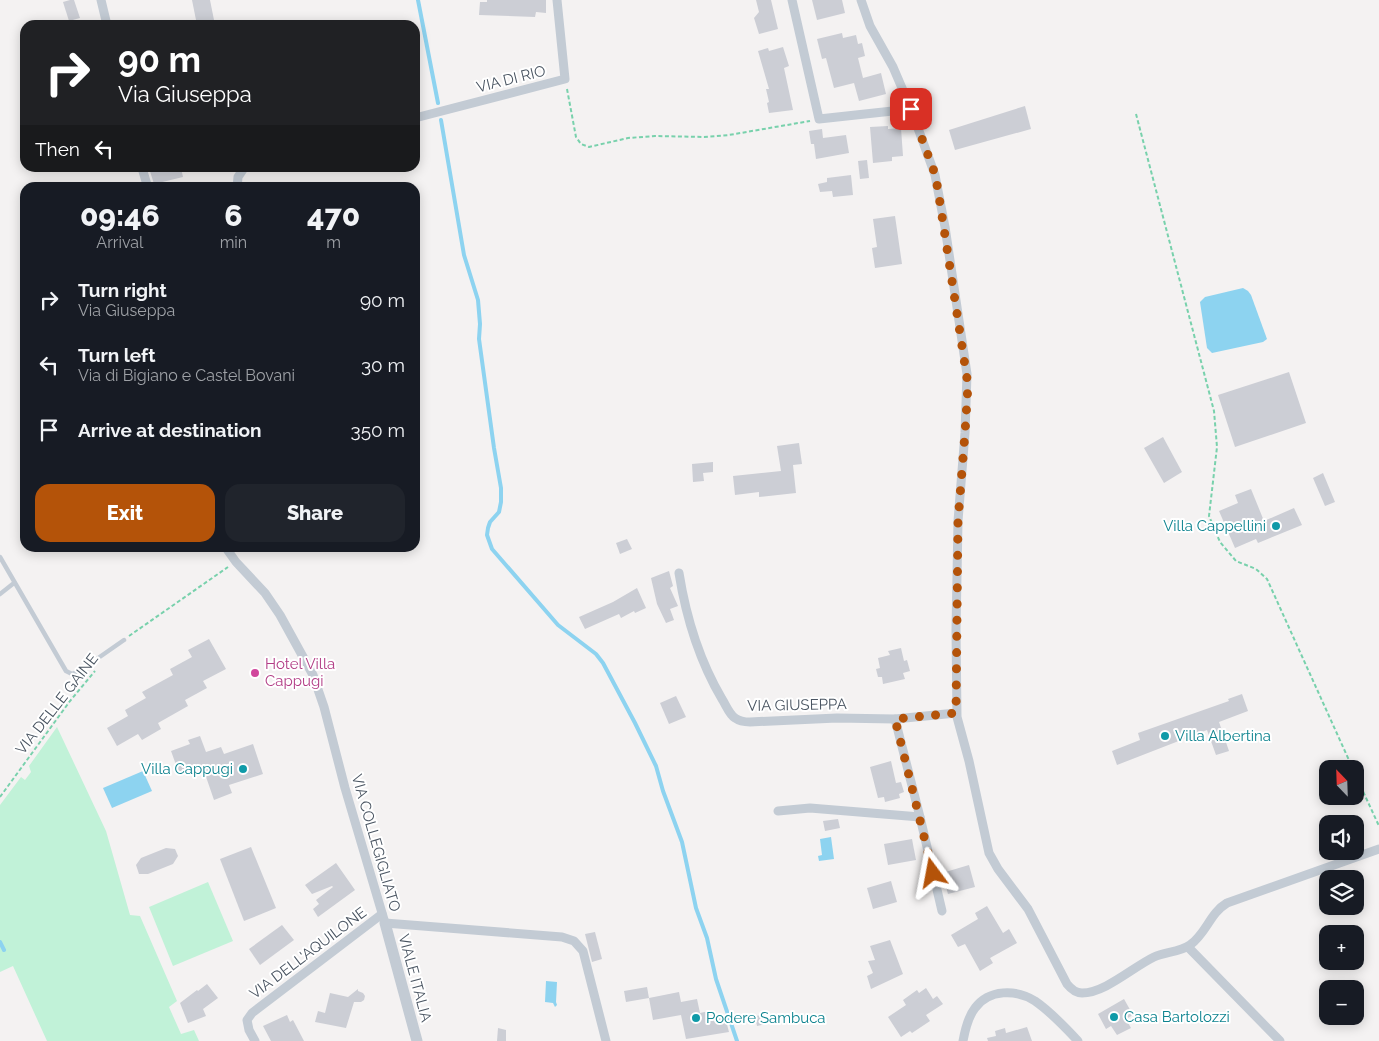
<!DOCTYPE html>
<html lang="en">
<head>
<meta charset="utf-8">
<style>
  :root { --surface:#171b24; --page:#20242c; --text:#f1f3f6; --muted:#9ea1a6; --accent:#b45309 }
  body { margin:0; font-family:Raleway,sans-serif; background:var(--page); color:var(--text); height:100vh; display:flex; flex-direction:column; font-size:19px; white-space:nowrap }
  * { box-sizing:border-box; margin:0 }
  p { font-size:16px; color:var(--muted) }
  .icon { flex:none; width:28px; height:28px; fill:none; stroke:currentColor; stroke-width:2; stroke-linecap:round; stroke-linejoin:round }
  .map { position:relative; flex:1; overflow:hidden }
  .drawer { position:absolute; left:20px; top:182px; width:400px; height:370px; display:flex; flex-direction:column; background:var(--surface); border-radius:15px; box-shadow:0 2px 12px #0003 }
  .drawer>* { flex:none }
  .banner { position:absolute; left:20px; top:20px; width:400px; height:152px; border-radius:15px; box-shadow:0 2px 12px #0003; background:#202124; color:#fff; overflow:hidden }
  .needle { width:32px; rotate:337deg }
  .tools { position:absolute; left:1319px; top:760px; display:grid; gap:10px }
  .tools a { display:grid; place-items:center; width:45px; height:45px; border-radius:10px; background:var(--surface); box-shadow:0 2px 12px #0003; font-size:25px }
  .pin { position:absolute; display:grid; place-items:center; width:42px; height:42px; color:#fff; margin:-21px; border-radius:10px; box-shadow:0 2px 8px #0006 }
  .me { position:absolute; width:55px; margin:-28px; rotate:347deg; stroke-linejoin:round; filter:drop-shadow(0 0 4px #0008) }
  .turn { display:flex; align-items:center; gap:18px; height:105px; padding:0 15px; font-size:22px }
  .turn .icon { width:65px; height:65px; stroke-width:2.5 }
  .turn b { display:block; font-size:35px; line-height:42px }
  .then { display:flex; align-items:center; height:48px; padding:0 15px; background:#0003; gap:10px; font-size:19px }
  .eta { display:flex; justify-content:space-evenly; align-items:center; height:85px; text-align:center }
  .eta b { font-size:30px; font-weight:800; line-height:35px }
  .action { display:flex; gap:10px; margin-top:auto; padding:10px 15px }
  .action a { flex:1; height:58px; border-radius:15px; background:var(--accent); color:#fff; font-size:20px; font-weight:800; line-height:58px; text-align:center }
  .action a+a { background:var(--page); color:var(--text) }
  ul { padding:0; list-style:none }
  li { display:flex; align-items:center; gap:15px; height:65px; padding:0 15px }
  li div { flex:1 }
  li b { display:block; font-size:19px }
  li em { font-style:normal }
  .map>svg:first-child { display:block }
</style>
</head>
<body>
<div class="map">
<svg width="1379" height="1041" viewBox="0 0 1379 1041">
  <rect width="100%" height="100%" fill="#f4f2f2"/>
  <g fill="#c1f2d8">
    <path d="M 57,727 L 106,831 L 130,915 L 140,916 L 177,1001 L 169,1007 L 181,1034 L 194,1030 L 199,1041 L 47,1041 L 13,966 L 0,972 L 0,805 L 21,777 L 25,780 L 31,772 L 29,766 Z"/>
    <path d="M 208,882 L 233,941 L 173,966 L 149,907 Z"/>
  </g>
  <g fill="#8dd3f0">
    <path d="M 1243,288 L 1248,291 L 1251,295 L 1267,339 L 1263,342 L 1212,353 L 1207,348 L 1200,302 L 1205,297 Z"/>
    <path d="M 143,771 L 152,791 L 112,808 L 103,788 Z"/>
    <path d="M 831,837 L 834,859 L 819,861 L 818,856 L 822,855 L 820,839 Z"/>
    <path d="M 546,981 L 557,982 L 556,1002 L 557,1005 L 555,1007 L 553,1003 L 545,1002 Z"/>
  </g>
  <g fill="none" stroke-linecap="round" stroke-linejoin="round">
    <g stroke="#8dd3f0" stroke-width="4">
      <path d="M 418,0 L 438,103"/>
      <path d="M 441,120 L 464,255 L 478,300 L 480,324 L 479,339 L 494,448 L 501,488 L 501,502 L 499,512 L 490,522 L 488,528 L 487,535 L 492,549 L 558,625 L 596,654 L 603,663 L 635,723 L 656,766 L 663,791 L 682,842 L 696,908 L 707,938 L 716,979 L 737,1041"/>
      <path d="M 0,942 L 4,950"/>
    </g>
  </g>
  <g fill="#ccced5">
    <path d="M 70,0 L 74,0 L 80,18 L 69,21 L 63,2 Z"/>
    <path d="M 192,0 L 210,0 L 215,25 L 197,25 Z"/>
    <path d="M 487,0 L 546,0 L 546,13 L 536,12 L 535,17 L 479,15 L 480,2 L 487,2 Z"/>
    <path d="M 756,0 L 771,0 L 778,29 L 759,34 L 754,18 L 759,12 Z"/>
    <path d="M 812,0 L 842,0 L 845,13 L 817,20 Z"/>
    <path d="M 842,33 L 843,38 L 856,35 L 858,44 L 862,43 L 865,56 L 858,58 L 863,78 L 881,73 L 886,94 L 859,101 L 854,83 L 834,88 L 826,58 L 822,59 L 817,39 Z"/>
    <path d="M 783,47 L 789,66 L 784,68 L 793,110 L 769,113 L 767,103 L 769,102 L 766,89 L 769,89 L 758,51 L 768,48 L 769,51 Z"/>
    <path d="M 1025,106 L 1031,129 L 955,150 L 949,130 Z"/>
    <path d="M 888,126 L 888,129 L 901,128 L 903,156 L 892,157 L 892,161 L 873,163 L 870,127 Z"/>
    <path d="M 822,129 L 823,138 L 846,135 L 849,153 L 816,159 L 814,144 L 811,144 L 809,131 Z"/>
    <path d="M 867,160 L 869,178 L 860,179 L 858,161 Z"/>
    <path d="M 149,168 L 181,168 L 183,177 L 154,184 Z"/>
    <path d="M 851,175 L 853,195 L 833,197 L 832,191 L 820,192 L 818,184 L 827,182 L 827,178 Z"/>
    <path d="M 895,216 L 902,264 L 875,268 L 872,248 L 877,247 L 873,219 Z"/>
    <path d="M 1289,372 L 1306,423 L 1235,447 L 1218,395 Z"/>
    <path d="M 1163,437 L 1182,472 L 1164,483 L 1144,448 Z"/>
    <path d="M 799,443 L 802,464 L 793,465 L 796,493 L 759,497 L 759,492 L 735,495 L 733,476 L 781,471 L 777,446 Z"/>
    <path d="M 713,462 L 713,472 L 703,473 L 704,481 L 693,482 L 692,464 Z"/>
    <path d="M 1323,473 L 1335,502 L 1325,506 L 1313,478 Z"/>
    <path d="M 1251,489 L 1264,521 L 1294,508 L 1302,525 L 1258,543 L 1256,539 L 1235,548 L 1219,511 L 1238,503 L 1235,495 Z"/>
    <path d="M 627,539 L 632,549 L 620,554 L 616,543 Z"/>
    <path d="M 669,571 L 673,586 L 670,588 L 678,606 L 670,609 L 674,620 L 666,623 L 657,604 L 651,578 Z"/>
    <path d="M 637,588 L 646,608 L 635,613 L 634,611 L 621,618 L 619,614 L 585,629 L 579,617 L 613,602 Z"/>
    <path d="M 209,639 L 226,669 L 203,681 L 207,688 L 185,700 L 188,706 L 158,723 L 161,729 L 142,740 L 138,734 L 117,746 L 107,728 L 128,716 L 125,710 L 146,698 L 142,692 L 173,675 L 170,669 L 192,657 L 188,650 Z"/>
    <path d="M 901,648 L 904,661 L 907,660 L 910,671 L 903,673 L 905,679 L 883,684 L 882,677 L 878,677 L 876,669 L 880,668 L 878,658 L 890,655 L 888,651 Z"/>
    <path d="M 1242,694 L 1248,711 L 1219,722 L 1229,751 L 1216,755 L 1207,730 L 1117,765 L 1112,751 L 1140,740 L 1138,733 L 1229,701 L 1228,699 Z"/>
    <path d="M 676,696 L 686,717 L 669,724 L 660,703 Z"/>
    <path d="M 200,736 L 206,752 L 221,747 L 224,754 L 253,744 L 263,774 L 229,785 L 232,793 L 214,800 L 204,771 L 200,772 L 198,767 L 179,773 L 171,751 L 190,744 L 188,740 Z"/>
    <path d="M 891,761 L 896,783 L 901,782 L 904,792 L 899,794 L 900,798 L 885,802 L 884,797 L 878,798 L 870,767 Z"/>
    <path d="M 838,819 L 840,828 L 825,831 L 823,821 Z"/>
    <path d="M 912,839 L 916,860 L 888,865 L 884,844 Z"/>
    <path d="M 251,847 L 276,908 L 244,921 L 220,859 Z"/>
    <path d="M 166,848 L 175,849 L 178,856 L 173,864 L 148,874 L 139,874 L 136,865 L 141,858 Z"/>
    <path d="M 336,863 L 355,890 L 318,917 L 313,909 L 319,904 L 316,900 L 333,887 L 332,886 L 312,894 L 305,885 Z"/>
    <path d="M 969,865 L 975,887 L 948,894 L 942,873 Z"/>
    <path d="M 891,881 L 897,902 L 873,909 L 867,888 Z"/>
    <path d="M 987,906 L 1003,933 L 1009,929 L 1017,943 L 990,958 L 993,963 L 980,971 L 965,944 L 958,947 L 951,935 L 978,919 L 975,913 Z"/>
    <path d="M 282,925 L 294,940 L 260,965 L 249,949 Z"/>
    <path d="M 595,932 L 602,959 L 592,962 L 585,934 Z"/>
    <path d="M 890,940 L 903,974 L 871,989 L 867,976 L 873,973 L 868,961 L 875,960 L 870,946 Z"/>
    <path d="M 207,984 L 218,998 L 203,1009 L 206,1016 L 188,1023 L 180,1003 L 197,990 L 198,991 Z"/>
    <path d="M 647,987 L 649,998 L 626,1002 L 624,991 Z"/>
    <path d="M 926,988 L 933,999 L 937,996 L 943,1004 L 926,1015 L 930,1021 L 912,1033 L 910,1031 L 901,1037 L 888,1017 L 906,1005 L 903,1000 L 917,990 L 919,993 Z"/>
    <path d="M 358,989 L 358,991 L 363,993 L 365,996 L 364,1000 L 361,1002 L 354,1002 L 346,1028 L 315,1022 L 318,1011 L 325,1013 L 330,993 L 348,997 Z"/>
    <path d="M 679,992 L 681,1002 L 697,999 L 700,1013 L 709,1011 L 711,1021 L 725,1017 L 729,1032 L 686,1039 L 681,1015 L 653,1020 L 649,998 Z"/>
    <path d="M 1124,999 L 1133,1015 L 1126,1019 L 1131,1028 L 1117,1035 L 1111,1026 L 1106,1029 L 1098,1014 Z"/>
    <path d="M 771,1014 L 772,1023 L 757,1026 L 755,1016 Z"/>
    <path d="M 287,1015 L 290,1022 L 293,1020 L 304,1041 L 271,1041 L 263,1026 Z"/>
    <path d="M 1027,1027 L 1032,1041 L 988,1041 L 987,1038 L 996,1036 L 995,1031 L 1005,1028 L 1006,1033 Z"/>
    <path d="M 498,1028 L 506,1030 L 506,1041 L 497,1041 Z"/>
  </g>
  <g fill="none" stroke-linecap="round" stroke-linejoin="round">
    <g stroke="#78d1ac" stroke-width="2" stroke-dasharray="4 2.5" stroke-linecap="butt">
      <path d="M 567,89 L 576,137 L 581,144 L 589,147 L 628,138 L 655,136 L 704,137 L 729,135 L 810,121"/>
      <path d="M 1136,114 L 1214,411 L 1217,447 L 1209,516 L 1220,542 L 1236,561 L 1256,569 L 1267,579 L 1353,769"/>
      <path d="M 129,636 L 228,567"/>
      <path d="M 1355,774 L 1379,826"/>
      <path d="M 0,797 L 70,701 L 95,671"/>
    </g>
    <g stroke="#c3cbd4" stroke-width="4.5">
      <path d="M 0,557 L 66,671 L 72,674 L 81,670 L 124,640"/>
      <path d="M 0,594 L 14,583"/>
    </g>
    <g stroke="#c3cbd4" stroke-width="9">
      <path d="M 101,0 L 107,25"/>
      <path d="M 792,0 L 819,119 L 911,109"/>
      <path d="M 861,0 L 870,26 L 893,67 L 911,109 L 935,175 L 945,227 L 967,374 L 965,433 L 958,521 L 956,630 L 957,717 L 969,761 L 989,853 L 998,869 L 1028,909 L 1067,984 C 1071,989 1075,993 1082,993 C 1105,993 1133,967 1154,957 C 1165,952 1180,952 1190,945 C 1206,934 1210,913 1227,903 L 1379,849"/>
      <path d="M 415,118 L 565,79 L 557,0"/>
      <path d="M 142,168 L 148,188"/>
      <path d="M 237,188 L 238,177 L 244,168"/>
      <path d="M 226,548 L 236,562 L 265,593 L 280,615 L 313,675 L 324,707 L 345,788 L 385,923 L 562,937 L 574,941 L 583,951 L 606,1041"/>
      <path d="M 679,573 C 686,617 699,660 722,699 C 726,705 729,714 735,718 C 739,721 745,722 750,722 L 837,718 L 895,719 L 956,713"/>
      <path d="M 778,811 L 810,808 L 920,817 L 895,719"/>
      <path d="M 920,817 L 942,911"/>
      <path d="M 1188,947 L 1280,1041"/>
      <path d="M 255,1041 L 249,1030 L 247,1020 L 252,1013 L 382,914"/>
      <path d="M 963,1041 C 965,1030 968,1017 975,1008 C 989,989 1016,989 1035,1001 C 1051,1012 1065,1027 1078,1041"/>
    </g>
    <path stroke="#c3cbd4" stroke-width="11" d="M 385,923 L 417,1041"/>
  </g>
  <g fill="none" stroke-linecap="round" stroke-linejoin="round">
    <path stroke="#b45309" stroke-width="9" stroke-dasharray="0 16.2" d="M 911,109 L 935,174 L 938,190 L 968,385 L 965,433 L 958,521 L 956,713 L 895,719 L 933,873"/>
  </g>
  <g fill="#0f9aa8" stroke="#fff" stroke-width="2">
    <circle cx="1276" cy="526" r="5"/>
    <circle cx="1165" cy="736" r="5"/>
    <circle cx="243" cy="769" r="5"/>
    <circle cx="1114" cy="1017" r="5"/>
    <circle cx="696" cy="1018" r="5"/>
  </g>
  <circle fill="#d1479c" stroke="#fff" stroke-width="2" cx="255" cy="673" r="5"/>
  <g text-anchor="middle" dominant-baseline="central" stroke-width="4" stroke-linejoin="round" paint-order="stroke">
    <g font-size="15" fill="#495461" stroke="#fff">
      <text transform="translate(511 79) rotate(-14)">VIA DI RIO</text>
      <text transform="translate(57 704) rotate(-52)">VIA DELLE GAINE</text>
      <text transform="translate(797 705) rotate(-1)">VIA GIUSEPPA</text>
      <text transform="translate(376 843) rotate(74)">VIA COLLEGIGLIATO</text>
      <text transform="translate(308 953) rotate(-37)">VIA DELL'AQUILONE</text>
      <text transform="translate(415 978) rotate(75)">VIALE ITALIA</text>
    </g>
    <g font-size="15" fill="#0d838f" stroke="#fff" text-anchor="start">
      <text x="1266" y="526" text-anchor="end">Villa Cappellini</text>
      <text x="1175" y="736">Villa Albertina</text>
      <text x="233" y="769" text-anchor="end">Villa Cappugi</text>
      <text x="1124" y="1017">Casa Bartolozzi</text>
      <text x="706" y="1018">Podere Sambuca</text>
    </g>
    <g font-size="15" fill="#b23c85" stroke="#fff" text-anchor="start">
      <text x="265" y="664">Hotel Villa<tspan x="265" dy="17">Cappugi</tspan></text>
    </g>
  </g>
</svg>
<div class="tools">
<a><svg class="needle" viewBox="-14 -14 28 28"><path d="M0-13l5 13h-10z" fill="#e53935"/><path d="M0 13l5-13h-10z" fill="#9ea1a6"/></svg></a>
<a><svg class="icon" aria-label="sound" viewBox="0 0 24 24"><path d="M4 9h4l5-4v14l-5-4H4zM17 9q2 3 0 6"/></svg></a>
<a><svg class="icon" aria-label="layers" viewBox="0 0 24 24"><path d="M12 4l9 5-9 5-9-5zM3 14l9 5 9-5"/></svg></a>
<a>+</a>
<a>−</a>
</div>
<div class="pin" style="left:911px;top:109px;background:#d93025"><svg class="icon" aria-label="arrive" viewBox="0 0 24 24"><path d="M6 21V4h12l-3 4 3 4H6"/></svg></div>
<svg class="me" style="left:933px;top:873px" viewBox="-20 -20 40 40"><path d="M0-17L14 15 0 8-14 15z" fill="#b45309" stroke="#fff" stroke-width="4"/></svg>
<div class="banner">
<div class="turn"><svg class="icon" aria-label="right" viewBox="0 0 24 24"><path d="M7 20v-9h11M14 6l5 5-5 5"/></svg><div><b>90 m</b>Via Giuseppa</div></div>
<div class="then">Then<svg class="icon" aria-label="left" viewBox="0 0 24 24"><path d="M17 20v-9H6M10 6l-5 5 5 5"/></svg></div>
</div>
<section class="drawer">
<div class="eta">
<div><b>09:46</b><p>Arrival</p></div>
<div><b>6</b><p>min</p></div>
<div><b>470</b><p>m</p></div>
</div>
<ul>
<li><svg class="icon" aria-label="right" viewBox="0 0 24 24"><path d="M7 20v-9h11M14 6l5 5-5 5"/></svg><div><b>Turn right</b><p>Via Giuseppa</p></div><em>90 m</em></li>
<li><svg class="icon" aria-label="left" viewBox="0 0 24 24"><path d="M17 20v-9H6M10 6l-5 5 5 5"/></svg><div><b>Turn left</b><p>Via di Bigiano e Castel Bovani</p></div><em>30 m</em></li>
<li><svg class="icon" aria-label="arrive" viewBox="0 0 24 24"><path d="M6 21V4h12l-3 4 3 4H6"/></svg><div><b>Arrive at destination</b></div><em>350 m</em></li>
</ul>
<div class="action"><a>Exit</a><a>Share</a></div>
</section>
</div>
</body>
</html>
